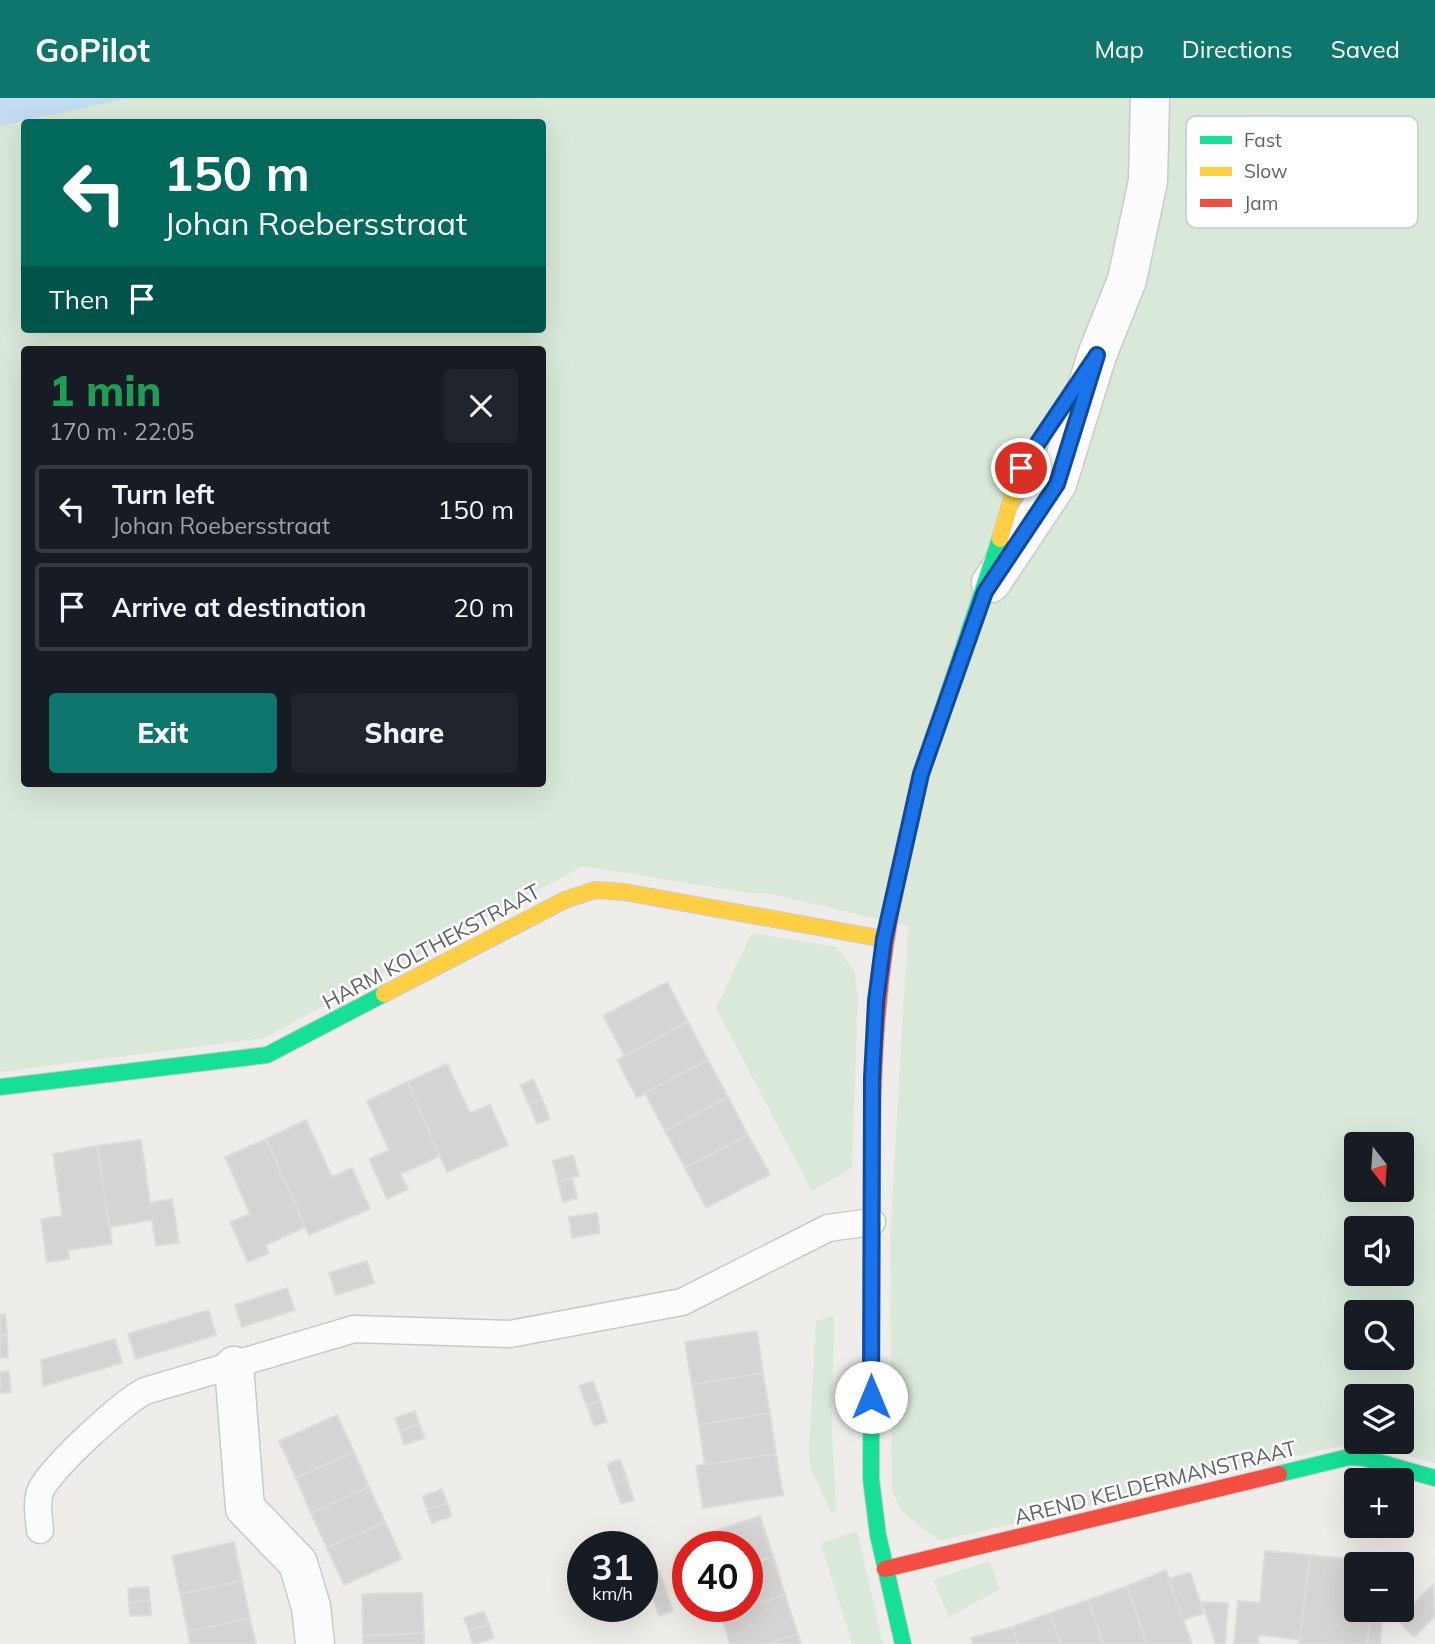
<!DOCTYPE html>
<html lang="en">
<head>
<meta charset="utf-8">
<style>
  :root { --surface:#171b24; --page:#20242c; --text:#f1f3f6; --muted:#9ea1a6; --line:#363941; --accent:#0f766e }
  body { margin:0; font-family:Mulish,sans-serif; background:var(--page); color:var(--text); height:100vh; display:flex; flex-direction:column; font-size:26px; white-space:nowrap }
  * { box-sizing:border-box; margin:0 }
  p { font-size:23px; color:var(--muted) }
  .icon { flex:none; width:38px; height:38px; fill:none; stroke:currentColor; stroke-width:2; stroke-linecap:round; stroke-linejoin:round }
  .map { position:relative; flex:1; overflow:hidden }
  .sheet { position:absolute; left:21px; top:248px; width:525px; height:441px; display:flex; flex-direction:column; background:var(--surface); border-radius:7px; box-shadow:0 7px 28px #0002 }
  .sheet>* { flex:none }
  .hud { position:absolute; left:21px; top:21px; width:525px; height:214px; border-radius:7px; box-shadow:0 7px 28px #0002; background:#00695c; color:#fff; overflow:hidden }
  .needle { width:46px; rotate:163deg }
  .tools { position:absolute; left:1344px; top:1034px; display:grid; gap:14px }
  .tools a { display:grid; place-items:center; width:70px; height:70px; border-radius:7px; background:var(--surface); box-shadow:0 7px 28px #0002; font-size:35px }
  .speed { position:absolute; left:567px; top:1433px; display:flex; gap:14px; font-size:35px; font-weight:700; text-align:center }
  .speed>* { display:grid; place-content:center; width:91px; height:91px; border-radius:50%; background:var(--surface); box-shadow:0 7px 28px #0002; line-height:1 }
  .speed small { font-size:18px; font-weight:400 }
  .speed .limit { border:10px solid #d22; background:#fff; color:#111 }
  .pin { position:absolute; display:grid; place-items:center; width:60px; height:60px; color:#fff; margin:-30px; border:4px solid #fff; border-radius:50%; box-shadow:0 2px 7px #0007 }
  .me { position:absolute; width:77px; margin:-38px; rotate:0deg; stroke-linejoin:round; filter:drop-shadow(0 0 5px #0008) }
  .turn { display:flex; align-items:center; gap:24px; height:147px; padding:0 28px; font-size:32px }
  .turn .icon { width:91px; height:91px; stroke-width:2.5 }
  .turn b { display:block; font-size:49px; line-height:60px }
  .then { display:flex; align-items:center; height:66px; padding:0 28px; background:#0003; gap:14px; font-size:26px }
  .round { display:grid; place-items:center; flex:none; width:74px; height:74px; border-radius:7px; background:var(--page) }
  .headline { display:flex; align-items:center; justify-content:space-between; height:119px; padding:0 28px }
  h1 { font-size:42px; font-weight:800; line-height:52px; color:#1e9e55 }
  .button { display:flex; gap:14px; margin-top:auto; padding:14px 28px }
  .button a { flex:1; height:80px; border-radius:7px; background:var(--accent); color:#fff; font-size:28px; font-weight:800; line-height:80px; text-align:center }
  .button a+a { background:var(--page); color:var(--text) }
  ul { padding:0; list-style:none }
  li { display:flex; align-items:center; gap:21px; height:88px; margin:0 14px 10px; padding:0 14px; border:4px solid var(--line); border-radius:7px }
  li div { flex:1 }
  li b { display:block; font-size:26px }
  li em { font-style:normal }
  header { display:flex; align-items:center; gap:42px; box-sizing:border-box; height:98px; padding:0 35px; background:var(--accent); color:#fff }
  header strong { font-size:33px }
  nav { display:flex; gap:38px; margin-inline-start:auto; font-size:24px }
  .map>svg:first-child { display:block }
</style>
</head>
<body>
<header>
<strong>GoPilot</strong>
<nav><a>Map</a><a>Directions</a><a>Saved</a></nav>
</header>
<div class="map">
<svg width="1435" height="1546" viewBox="0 0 1435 1546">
  <rect width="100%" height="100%" fill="#eeede9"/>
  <g fill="#d9e8d8" fill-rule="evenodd">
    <path d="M 0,0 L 1435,0 L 1435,1365 L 1357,1344 L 1402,1344 L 1402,1298 L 1356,1298 L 1356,1344 L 940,1443 L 902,1414 L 892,1393 L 890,1141 L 908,828 L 771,796 L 750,795 L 583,768 L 264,940 L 0,974 ZM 24,24 L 542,24 L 542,231 L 24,231 ZM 24,252 L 542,252 L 542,686 L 24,686 ZM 1356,1046 L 1402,1046 L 1402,1092 L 1356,1092 ZM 1356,1130 L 1402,1130 L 1402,1176 L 1356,1176 ZM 1356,1214 L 1402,1214 L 1402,1260 L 1356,1260 Z"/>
    <path d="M 752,835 L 836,849 L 855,874 L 858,898 L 852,1070 L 812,1093 L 716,910 Z"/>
    <path d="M 834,1217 L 832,1333 L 836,1412 L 831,1414 L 810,1369 L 809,1349 L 816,1223 Z"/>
    <path d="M 857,1433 L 883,1546 L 852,1546 L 821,1445 Z"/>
    <path d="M 989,1463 L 1000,1491 L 949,1519 L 933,1482 Z"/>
  </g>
  <path fill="#c4dcf2" d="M 0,0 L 129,0 L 0,28 Z"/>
  <g fill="#d5d4d2" stroke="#dedcd8" stroke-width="2">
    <path d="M 667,884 L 688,924 L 625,958 L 603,918 Z"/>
    <path d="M 688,924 L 708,962 L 637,1000 L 617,962 Z"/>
    <path d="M 708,962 L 728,999 L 665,1033 L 645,995 Z"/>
    <path d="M 447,966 L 470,1015 L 490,1007 L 508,1047 L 447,1074 L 407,984 Z"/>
    <path d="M 533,981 L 542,1001 L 529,1006 L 520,987 Z"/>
    <path d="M 407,984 L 440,1058 L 400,1076 L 408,1091 L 387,1101 L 369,1061 L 389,1052 L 367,1003 Z"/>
    <path d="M 728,999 L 748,1037 L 685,1070 L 665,1033 Z"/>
    <path d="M 542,1001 L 550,1021 L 537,1026 L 529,1006 Z"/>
    <path d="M 306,1022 L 332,1079 L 352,1070 L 370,1111 L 309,1137 L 266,1041 Z"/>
    <path d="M 748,1037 L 770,1076 L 706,1110 L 685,1070 Z"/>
    <path d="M 266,1041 L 305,1129 L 266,1147 L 269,1155 L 248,1164 L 230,1124 L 250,1116 L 225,1059 Z"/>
    <path d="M 141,1042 L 150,1105 L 172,1101 L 179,1145 L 156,1148 L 152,1122 L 109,1129 L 97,1048 Z"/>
    <path d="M 97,1048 L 112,1146 L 68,1152 L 69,1161 L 47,1164 L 41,1121 L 62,1118 L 53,1056 Z"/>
    <path d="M 573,1057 L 579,1078 L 558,1084 L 553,1063 Z"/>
    <path d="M 572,1080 L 577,1100 L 563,1104 L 558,1084 Z"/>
    <path d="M 597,1115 L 600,1135 L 572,1140 L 569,1119 Z"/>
    <path d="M 367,1163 L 374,1185 L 336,1197 L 329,1175 Z"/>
    <path d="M 287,1190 L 295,1212 L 242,1229 L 235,1207 Z"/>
    <path d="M 209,1212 L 216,1237 L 136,1261 L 128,1236 Z"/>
    <path d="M 5,1216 L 7,1237 L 0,1238 L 0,1217 Z"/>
    <path d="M 757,1233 L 763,1275 L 692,1287 L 685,1244 Z"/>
    <path d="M 7,1237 L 8,1259 L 0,1260 L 0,1238 Z"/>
    <path d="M 115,1241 L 122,1265 L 43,1288 L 41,1262 Z"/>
    <path d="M 9,1273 L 11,1294 L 0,1295 L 0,1274 Z"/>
    <path d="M 763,1275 L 770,1315 L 699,1327 L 692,1287 Z"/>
    <path d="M 593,1283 L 600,1303 L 587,1308 L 579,1288 Z"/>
    <path d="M 600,1303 L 607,1324 L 594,1328 L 587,1308 Z"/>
    <path d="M 415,1313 L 419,1326 L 400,1333 L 395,1320 Z"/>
    <path d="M 770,1315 L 776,1356 L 705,1367 L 699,1327 Z"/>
    <path d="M 337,1317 L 354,1354 L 296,1380 L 279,1343 Z"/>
    <path d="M 419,1326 L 425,1340 L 404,1347 L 400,1333 Z"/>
    <path d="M 354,1354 L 369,1389 L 311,1415 L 296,1380 Z"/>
    <path d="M 776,1356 L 783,1397 L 703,1410 L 696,1368 Z"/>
    <path d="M 620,1361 L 627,1381 L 614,1386 L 607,1366 Z"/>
    <path d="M 627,1381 L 634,1402 L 621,1406 L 614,1386 Z"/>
    <path d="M 369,1389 L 385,1424 L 327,1450 L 311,1415 Z"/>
    <path d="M 442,1391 L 447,1405 L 427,1412 L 423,1398 Z"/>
    <path d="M 447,1405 L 452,1418 L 432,1425 L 427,1412 Z"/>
    <path d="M 760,1418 L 773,1458 L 747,1467 L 747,1449 L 699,1449 L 696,1439 Z"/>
    <path d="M 385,1424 L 402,1461 L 344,1487 L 327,1450 Z"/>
    <path d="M 234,1444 L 242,1483 L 180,1496 L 172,1458 Z"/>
    <path d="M 1265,1453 L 1310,1457 L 1301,1542 L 1259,1537 L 1258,1546 L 1234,1546 L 1238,1503 L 1260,1505 Z"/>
    <path d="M 1310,1457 L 1354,1462 L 1348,1514 L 1371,1516 L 1367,1546 L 1299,1546 Z"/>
    <path d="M 773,1458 L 785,1497 L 712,1521 L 708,1508 L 747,1508 L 747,1467 Z"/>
    <path d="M 1166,1472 L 1192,1546 L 1147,1546 L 1127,1488 Z"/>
    <path d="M 659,1473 L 666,1493 L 652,1498 L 645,1477 Z"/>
    <path d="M 1190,1474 L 1204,1515 L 1183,1522 L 1169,1481 Z"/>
    <path d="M 242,1483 L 250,1520 L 188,1534 L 180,1496 Z"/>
    <path d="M 1433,1487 L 1435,1518 L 1414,1539 L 1398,1522 Z"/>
    <path d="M 1127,1488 L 1147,1546 L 1103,1546 L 1088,1502 Z"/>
    <path d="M 149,1489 L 150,1502 L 129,1505 L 128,1490 Z"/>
    <path d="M 666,1493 L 673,1513 L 659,1518 L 652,1498 Z"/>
    <path d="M 422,1495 L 424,1535 L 363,1538 L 362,1496 Z"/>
    <path d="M 785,1497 L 798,1536 L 767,1546 L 730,1546 L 721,1517 Z"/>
    <path d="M 150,1502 L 151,1517 L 130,1518 L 129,1505 Z"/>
    <path d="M 1088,1502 L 1103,1546 L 1061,1546 L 1050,1515 Z"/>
    <path d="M 1202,1504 L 1228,1505 L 1225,1546 L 1216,1546 Z"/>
    <path d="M 484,1513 L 489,1526 L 469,1533 L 464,1520 Z"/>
    <path d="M 1050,1515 L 1061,1546 L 1018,1546 L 1012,1529 Z"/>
    <path d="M 1371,1518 L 1382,1519 L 1380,1546 L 1367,1546 Z"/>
    <path d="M 250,1520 L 256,1546 L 190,1546 L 188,1534 Z"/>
    <path d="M 489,1526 L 494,1540 L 473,1546 L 469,1533 Z"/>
    <path d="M 1012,1529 L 1018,1546 L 973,1546 L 971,1540 Z"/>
    <path d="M 424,1535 L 424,1546 L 363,1546 L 363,1538 Z"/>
    <path d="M 798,1536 L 801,1546 L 767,1546 Z"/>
  </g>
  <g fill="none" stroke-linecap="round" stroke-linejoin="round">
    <defs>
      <path id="lane" d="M 40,1432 C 39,1420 36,1406 40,1394 C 47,1373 124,1303 145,1293 L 354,1231 L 510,1236 L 682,1204 L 828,1130 L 872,1124"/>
      <g id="street">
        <path d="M 991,485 L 1057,386 L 1097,257 L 1127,182 L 1148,83 L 1150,0"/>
        <path d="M 234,1268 L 245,1410 L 298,1465 L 311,1509 L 315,1546"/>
      </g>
      <g id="fast">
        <path d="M 898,779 L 921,676 L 1000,441"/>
        <path d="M 0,989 L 267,957 L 384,896"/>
        <path d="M 872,1091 L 871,1381 L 878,1437 L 903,1546"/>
        <path d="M 1279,1376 L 1349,1359 L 1364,1360 L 1435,1380"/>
      </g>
      <g id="slow">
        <path d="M 1000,441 L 1021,370 L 1097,257"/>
        <path d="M 384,896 L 565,802 L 595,792 L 624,794 L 884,841"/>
      </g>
      <g id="jam">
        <path d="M 872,1091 C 872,982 874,887 898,779"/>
        <path d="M 885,1471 L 1279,1376"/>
      </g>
    </defs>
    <use href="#lane" stroke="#c9c9c9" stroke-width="29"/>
    <use href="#street" stroke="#c9c9c9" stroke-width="41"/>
    <use href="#fast" stroke="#cbcbca" stroke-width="18"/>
    <use href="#slow" stroke="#cbcbca" stroke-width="18"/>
    <use href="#jam" stroke="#cbcbca" stroke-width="18"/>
    <use href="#lane" stroke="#fcfcfc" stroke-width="26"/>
    <use href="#street" stroke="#fcfcfc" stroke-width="38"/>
    <use href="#fast" stroke="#16e098" stroke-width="16"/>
    <use href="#slow" stroke="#ffcf43" stroke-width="16"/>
    <use href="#jam" stroke="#f24e42" stroke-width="16"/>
  </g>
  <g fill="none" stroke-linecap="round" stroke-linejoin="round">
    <defs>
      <path id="route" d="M 871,1299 L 872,980 L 876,903 L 884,841 L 921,676 L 985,494 L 1057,386 L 1097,257 L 1021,370"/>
    </defs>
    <use href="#route" stroke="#114b97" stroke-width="18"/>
    <use href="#route" stroke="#1a73e8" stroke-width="12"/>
  </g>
  <g text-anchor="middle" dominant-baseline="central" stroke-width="5" stroke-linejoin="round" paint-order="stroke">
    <g font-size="21" fill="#5f6266" stroke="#fff">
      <text transform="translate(431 848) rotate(-28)">HARM KOLTHEKSTRAAT</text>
      <text transform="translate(1155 1384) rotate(-14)">AREND KELDERMANSTRAAT</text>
    </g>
  </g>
  <rect x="1186" y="18" width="232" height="112" rx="10" fill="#fff" stroke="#cfd0d1" stroke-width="2"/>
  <rect x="1200" y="38" width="32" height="8" fill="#16e098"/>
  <rect x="1200" y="69" width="32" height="9" fill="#ffcf43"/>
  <rect x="1200" y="101" width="32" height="8" fill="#f24e42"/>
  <g font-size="19" fill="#5f6266">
    <text x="1244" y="49">Fast</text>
    <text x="1244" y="80">Slow</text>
    <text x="1244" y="112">Jam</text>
  </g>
</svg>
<div class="tools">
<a><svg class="needle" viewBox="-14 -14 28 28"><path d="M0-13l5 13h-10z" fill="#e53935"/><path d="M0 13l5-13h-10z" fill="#9ea1a6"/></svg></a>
<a><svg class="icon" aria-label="sound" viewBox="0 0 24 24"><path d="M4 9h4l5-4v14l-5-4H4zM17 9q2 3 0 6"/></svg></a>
<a><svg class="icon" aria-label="search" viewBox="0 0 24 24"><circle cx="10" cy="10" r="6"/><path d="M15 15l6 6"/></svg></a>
<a><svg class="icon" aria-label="layers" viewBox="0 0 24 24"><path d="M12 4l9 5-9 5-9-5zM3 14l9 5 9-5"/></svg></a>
<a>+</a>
<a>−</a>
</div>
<div class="speed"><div>31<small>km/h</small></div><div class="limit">40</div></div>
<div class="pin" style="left:1021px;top:370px;background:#d93025"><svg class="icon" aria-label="arrive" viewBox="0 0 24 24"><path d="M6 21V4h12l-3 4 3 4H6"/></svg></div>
<svg class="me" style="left:871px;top:1299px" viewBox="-20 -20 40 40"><circle r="19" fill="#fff"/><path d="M0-13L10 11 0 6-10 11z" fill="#1a73e8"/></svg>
<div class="hud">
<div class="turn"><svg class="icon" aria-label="left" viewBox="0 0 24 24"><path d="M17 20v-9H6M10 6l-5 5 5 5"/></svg><div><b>150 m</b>Johan Roebersstraat</div></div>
<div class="then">Then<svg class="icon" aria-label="arrive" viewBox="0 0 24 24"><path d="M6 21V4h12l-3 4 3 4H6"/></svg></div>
</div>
<section class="sheet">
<div class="headline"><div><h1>1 min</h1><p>170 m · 22:05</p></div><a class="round"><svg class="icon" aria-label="close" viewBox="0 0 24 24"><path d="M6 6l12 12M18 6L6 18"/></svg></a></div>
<ul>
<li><svg class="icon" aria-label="left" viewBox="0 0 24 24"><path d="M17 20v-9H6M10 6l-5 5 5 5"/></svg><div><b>Turn left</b><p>Johan Roebersstraat</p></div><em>150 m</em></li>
<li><svg class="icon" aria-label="arrive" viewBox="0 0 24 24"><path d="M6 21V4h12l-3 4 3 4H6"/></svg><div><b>Arrive at destination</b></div><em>20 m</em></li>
</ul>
<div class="button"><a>Exit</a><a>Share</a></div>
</section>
</div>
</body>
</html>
